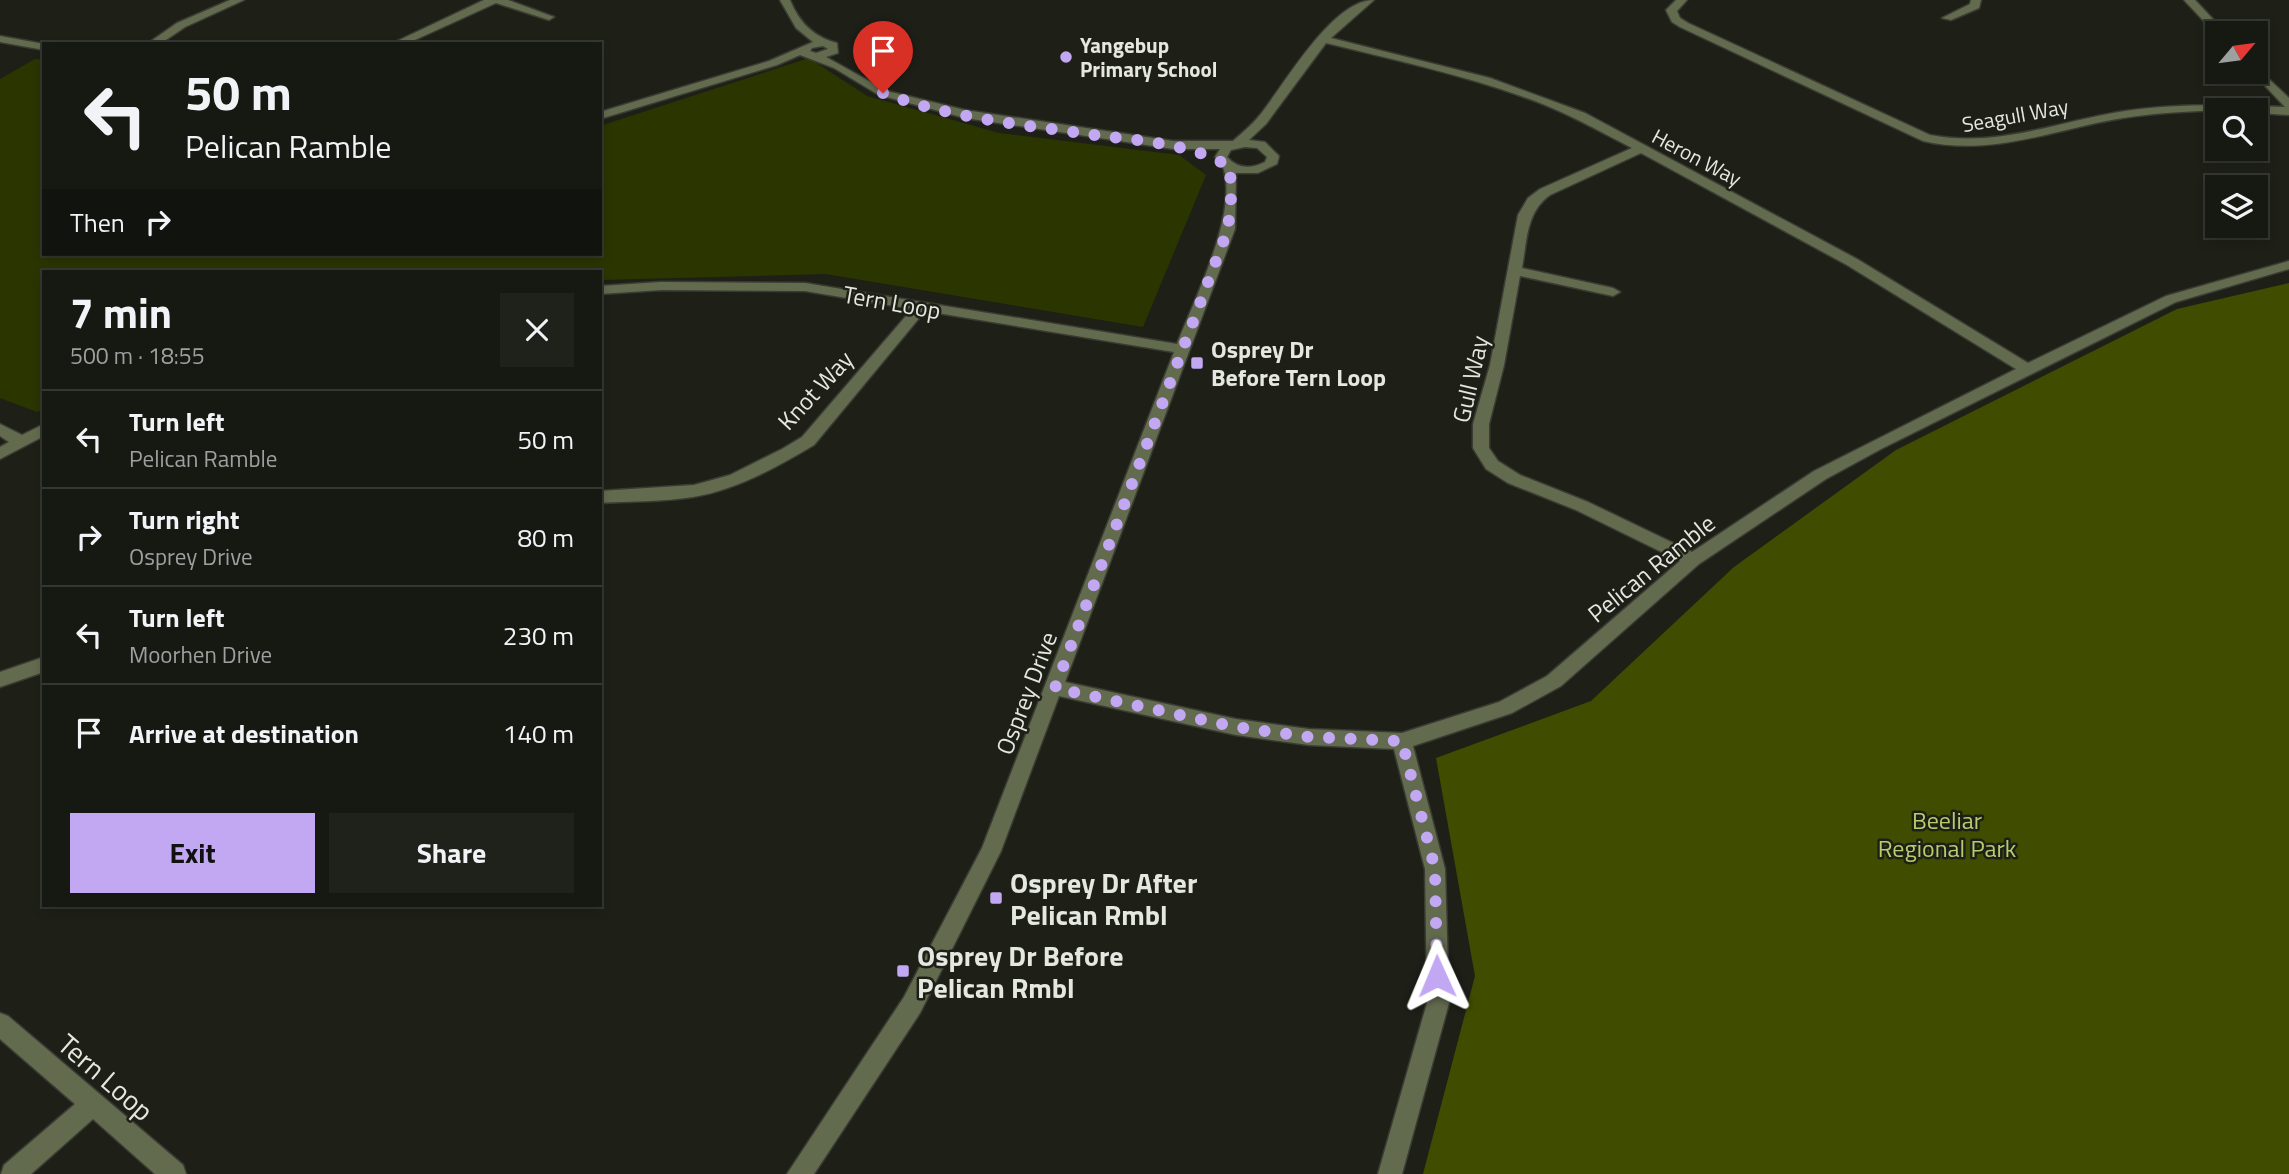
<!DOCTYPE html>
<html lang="en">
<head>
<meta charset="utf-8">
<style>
  :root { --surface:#161812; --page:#1f211b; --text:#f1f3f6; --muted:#9ea09f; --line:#353732; --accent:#c2a8f2 }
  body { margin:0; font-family:"Titillium Web",sans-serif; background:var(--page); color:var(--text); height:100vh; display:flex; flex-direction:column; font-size:26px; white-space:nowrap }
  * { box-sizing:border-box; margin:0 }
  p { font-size:23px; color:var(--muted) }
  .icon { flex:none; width:38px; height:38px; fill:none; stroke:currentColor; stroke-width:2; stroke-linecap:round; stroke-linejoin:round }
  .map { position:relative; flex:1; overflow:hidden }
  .details { position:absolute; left:42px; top:270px; width:560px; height:637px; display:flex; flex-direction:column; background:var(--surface); border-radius:0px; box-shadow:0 4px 10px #0003,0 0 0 2px var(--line) }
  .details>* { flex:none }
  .guide { position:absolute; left:42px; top:42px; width:560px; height:214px; border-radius:0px; box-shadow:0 4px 10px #0003,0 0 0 2px var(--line); background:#161812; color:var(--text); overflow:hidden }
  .needle { width:46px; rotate:61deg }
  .buttons { position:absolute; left:2205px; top:21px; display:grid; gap:14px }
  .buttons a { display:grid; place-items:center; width:63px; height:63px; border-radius:0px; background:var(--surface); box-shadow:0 4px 10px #0003,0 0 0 2px var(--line); font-size:35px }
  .pin { position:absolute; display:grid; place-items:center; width:60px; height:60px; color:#fff; margin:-72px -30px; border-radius:50% 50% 50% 0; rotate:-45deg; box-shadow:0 0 7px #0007 }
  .pin .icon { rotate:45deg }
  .me { position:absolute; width:77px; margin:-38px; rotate:359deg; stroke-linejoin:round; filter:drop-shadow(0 0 5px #0008) }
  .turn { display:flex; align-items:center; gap:24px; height:147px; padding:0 28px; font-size:32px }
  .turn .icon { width:91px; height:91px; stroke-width:2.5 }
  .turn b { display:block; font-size:49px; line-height:60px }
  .then { display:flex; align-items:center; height:66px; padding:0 28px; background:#0003; gap:14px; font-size:26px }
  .round { display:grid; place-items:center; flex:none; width:74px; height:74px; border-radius:0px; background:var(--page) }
  .head { display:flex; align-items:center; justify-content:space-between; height:119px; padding:0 28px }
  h1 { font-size:42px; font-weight:700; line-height:52px }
  .primary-button { display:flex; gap:14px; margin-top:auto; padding:14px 28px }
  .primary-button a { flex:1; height:80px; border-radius:0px; background:var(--accent); color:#111; font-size:28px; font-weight:700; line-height:80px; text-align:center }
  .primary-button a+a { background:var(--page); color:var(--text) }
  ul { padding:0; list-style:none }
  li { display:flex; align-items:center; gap:21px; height:98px; padding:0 28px; border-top:2px solid var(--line) }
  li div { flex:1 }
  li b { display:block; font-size:26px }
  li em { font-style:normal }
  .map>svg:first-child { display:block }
</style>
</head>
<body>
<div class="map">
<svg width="2289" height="1174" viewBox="0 0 2289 1174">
  <rect width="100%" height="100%" fill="#1e2018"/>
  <path fill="#2b3500" d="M 809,58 L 867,96 L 999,133 L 1179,155 L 1206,175 L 1143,327 L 826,274 L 600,280 L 600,271 L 44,271 L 44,409 L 37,412 L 0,398 L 0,79 L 35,59 L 44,60 L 44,254 L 600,254 L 600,126 Z"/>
  <path fill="#404d00" d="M 2289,283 L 2289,1174 L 1423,1174 L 1475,976 L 1436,758 L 1591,701 L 1734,567 L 1896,450 L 2177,309 Z"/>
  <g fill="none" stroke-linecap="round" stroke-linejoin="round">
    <defs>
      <g id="minor">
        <path d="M 230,0 L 244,0 L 185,27 L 160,44 L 147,44 L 177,23 Z"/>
        <path d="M 484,0 L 508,0 L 554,17 L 549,20 L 496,3 L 406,44 L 391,44 Z"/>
        <path d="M 780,0 L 790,0 C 799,22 813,37 837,43 L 838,53 L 826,57 L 887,91 L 965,110 L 1173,141 L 1233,141 C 1242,133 1252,125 1260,115 C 1285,84 1332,0 1374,0 L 1331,38 L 1490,78 L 1585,113 L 1857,259 L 2028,363 L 2166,296 L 2289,261 L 2289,269 L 2176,302 L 1881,449 L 1826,479 L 1699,564 L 1561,686 L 1512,713 L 1413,746 L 1445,869 L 1449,1003 L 1402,1174 L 1378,1174 L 1427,1003 L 1425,869 L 1394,749 L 1309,745 L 1236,735 L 1059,696 L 1001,851 L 920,1013 L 814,1174 L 787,1174 L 904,997 L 982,848 L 1174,352 L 925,311 L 814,445 C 777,467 736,490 693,497 C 663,502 631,501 600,503 L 600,491 L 694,485 L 730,475 L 782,449 L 802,437 L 912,309 L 805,291 L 661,290 L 600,294 L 600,286 L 661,282 L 805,283 L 1177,344 C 1194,300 1237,216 1224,170 C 1223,166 1218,161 1215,157 L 1220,149 L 1173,149 L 965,118 L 879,95 L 834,68 L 800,55 L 777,65 L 600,119 L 600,112 L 769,61 L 813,42 L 796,28 ZM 1326,43 C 1399,61 1474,77 1545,105 C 1575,117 1603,133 1632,148 L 1540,189 L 1528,198 L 1518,215 L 1490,365 L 1473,424 L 1473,448 L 1486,469 L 1508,483 L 1576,510 L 1680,561 L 1547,676 L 1499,702 L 1402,733 L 1309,729 L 1236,719 L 1065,682 L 1235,229 L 1236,173 L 1258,173 L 1277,164 L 1279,156 L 1265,142 L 1249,140 L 1266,124 ZM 823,46 L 828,49 L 816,53 L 810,51 L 812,48 ZM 1245,147 L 1257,148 L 1267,157 L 1265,162 C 1251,169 1238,169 1227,157 L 1231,150 ZM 1641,153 L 1847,265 L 2016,369 L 1814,471 L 1692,552 L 1588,502 L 1520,475 L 1498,461 L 1489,448 L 1489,424 L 1504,365 L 1520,276 L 1613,296 L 1620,292 L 1613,288 L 1522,268 C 1527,241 1526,212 1550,195 Z"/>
        <path d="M 1676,0 L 1687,0 L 1677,11 L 1680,18 L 1688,23 L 1930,135 C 1998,148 2059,121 2125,111 C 2178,103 2231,105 2285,107 L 2252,72 L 2256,72 L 2256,67 L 2289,98 L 2289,115 L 2256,113 L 2256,110 C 2212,110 2168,111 2123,118 C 2055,129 1992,157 1923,141 L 1680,27 L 1672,22 L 1666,10 Z"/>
        <path d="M 1971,0 L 1981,0 L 1979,8 L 1951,20 L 1942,18 L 1970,4 Z"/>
        <path d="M 2184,0 L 2195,0 L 2226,33 L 2217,35 Z"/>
        <path d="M 0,36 L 44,44 L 44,50 L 0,42 Z"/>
        <path d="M 0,424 L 22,435 L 44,424 L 44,436 L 0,459 L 0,447 L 9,442 L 0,436 Z"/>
        <path d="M 44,657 L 44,672 L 0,687 L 0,672 Z"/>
        <path d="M 0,1013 L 8,1016 L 183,1165 L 186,1174 L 155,1174 L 93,1119 L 31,1174 L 1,1174 L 4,1165 L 75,1104 L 0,1039 Z"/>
      </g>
    </defs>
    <use href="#minor" stroke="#3a3c34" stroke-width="3"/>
    <use href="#minor" fill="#636b4f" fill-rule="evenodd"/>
  </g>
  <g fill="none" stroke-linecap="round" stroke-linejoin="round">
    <path stroke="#c2a8f2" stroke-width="12" stroke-dasharray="0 21.6" d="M 883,93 C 949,118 1025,125 1095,135 C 1140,141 1191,143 1230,167 L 1231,198 L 1228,229 L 1055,688 L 1236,727 L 1309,737 L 1402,741 L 1435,869 L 1437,976"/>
  </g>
  <g fill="#c2a8f2" stroke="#1e2018" stroke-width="2.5">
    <circle cx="1066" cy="57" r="7"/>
    <rect x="1190" y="356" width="14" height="14" rx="3.5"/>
    <rect x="989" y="891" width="14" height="14" rx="3.5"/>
    <rect x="896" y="964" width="14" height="14" rx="3.5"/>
  </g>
  <g text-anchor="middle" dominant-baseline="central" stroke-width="5" stroke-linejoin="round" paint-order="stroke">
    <g font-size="21" font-weight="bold" fill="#e5e7e1" stroke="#1e2018" text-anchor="start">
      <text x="1080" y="45">Yangebup<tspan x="1080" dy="24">Primary School</tspan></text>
    </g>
    <g font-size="21" fill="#e5e7e1" stroke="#1e2018">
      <text transform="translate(2015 115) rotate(-10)">Seagull Way</text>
      <text transform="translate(1697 157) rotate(28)">Heron Way</text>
    </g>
    <g font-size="24" fill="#e5e7e1" stroke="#1e2018">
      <text transform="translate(892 302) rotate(10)">Tern Loop</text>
      <text transform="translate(1470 379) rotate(-77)">Gull Way</text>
      <text transform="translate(815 390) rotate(-47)">Knot Way</text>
      <text transform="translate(1651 568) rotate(-39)">Pelican Ramble</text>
      <text transform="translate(1026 693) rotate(-69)">Osprey Drive</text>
    </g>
    <g font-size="24" font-weight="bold" fill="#e5e7e1" stroke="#1e2018" text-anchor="start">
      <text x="1211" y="349">Osprey Dr<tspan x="1211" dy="28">Before Tern Loop</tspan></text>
    </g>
    <g font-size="24" fill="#b6cc6d" stroke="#1e2018">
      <text x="1947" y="820">Beeliar<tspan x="1947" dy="28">Regional Park</tspan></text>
    </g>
    <g font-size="28" font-weight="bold" fill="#e5e7e1" stroke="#1e2018" text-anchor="start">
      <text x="1010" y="882">Osprey Dr After<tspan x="1010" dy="32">Pelican Rmbl</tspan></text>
      <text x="917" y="955">Osprey Dr Before<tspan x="917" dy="32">Pelican Rmbl</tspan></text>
    </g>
    <g font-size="28" fill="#e5e7e1" stroke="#1e2018">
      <text transform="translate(106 1077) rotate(41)">Tern Loop</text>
    </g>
  </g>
</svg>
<div class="buttons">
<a><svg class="needle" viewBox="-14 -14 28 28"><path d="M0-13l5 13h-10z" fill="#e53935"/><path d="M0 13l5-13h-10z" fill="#9ea09f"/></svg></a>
<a><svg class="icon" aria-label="search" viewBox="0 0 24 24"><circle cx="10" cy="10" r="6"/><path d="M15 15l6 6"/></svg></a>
<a><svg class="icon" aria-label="layers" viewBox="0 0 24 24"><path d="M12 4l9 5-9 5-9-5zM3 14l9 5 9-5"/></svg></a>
</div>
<div class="pin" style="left:883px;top:93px;background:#d93025"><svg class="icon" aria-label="arrive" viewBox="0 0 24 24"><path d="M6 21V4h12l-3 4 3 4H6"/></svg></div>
<svg class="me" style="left:1437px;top:976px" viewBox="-20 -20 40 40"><path d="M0-17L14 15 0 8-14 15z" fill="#c2a8f2" stroke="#fff" stroke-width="4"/></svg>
<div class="guide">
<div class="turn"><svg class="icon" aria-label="left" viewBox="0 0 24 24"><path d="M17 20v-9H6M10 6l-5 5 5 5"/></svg><div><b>50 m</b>Pelican Ramble</div></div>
<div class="then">Then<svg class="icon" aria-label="right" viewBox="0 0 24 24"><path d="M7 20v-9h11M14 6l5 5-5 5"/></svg></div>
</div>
<section class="details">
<div class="head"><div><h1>7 min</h1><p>500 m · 18:55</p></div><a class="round"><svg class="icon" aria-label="close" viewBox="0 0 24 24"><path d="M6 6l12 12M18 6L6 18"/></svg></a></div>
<ul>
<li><svg class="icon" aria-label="left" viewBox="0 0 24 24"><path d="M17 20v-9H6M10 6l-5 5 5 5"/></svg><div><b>Turn left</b><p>Pelican Ramble</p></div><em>50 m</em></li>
<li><svg class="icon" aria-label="right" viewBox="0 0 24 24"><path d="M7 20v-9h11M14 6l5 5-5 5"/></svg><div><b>Turn right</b><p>Osprey Drive</p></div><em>80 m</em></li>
<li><svg class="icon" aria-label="left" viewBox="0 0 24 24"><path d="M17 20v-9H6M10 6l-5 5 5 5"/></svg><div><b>Turn left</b><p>Moorhen Drive</p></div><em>230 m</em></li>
<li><svg class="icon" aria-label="arrive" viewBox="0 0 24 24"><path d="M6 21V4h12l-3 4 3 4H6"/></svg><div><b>Arrive at destination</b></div><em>140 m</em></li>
</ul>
<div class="primary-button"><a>Exit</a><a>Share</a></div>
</section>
</div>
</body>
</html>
